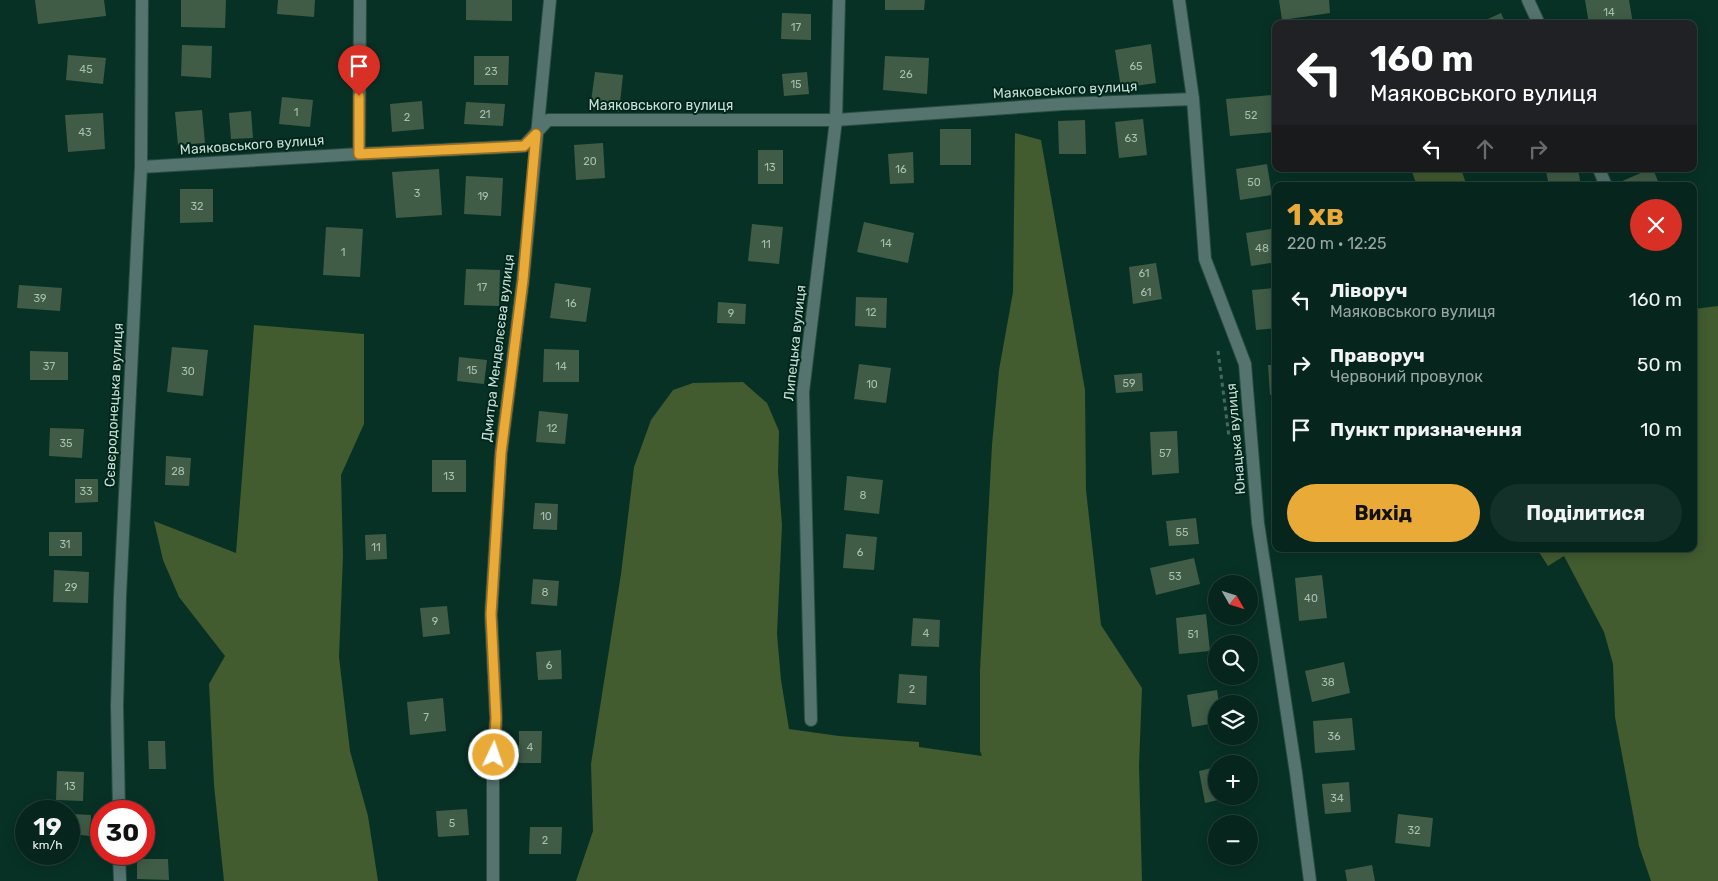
<!DOCTYPE html>
<html lang="uk">
<head>
<meta charset="utf-8">
<style>
  :root { --surface:#06251c; --page:#143129; --text:#f1f3f6; --muted:#98a5a3; --line:#27423b; --accent:#e9aa38 }
  body { margin:0; font-family:Rubik,sans-serif; background:var(--page); color:var(--text); height:100vh; display:flex; flex-direction:column; font-size:19px; white-space:nowrap }
  * { box-sizing:border-box; margin:0 }
  p { font-size:16px; color:var(--muted) }
  .icon { flex:none; width:28px; height:28px; fill:none; stroke:currentColor; stroke-width:2; stroke-linecap:round; stroke-linejoin:round }
  .map { position:relative; flex:1; overflow:hidden }
  .panel { position:absolute; left:1272px; top:182px; width:425px; height:370px; display:flex; flex-direction:column; background:var(--surface); border-radius:10px; box-shadow:0 2px 12px #0003,0 0 0 1px var(--line) }
  .panel>* { flex:none }
  .guide { position:absolute; left:1272px; top:20px; width:425px; height:152px; border-radius:10px; box-shadow:0 2px 12px #0003,0 0 0 1px var(--line); background:#202124; color:#fff; overflow:hidden }
  .needle { width:32px; rotate:129deg }
  .tools { position:absolute; left:1208px; top:575px; display:grid; gap:10px }
  .tools a { display:grid; place-items:center; width:50px; height:50px; border-radius:50%; background:var(--surface); box-shadow:0 2px 12px #0003,0 0 0 1px var(--line); font-size:25px }
  .speed { position:absolute; left:15px; top:800px; display:flex; gap:10px; font-size:25px; font-weight:700; text-align:center }
  .speed>* { display:grid; place-content:center; width:65px; height:65px; border-radius:50%; background:var(--surface); box-shadow:0 2px 12px #0003,0 0 0 1px var(--line); line-height:1 }
  .speed small { font-size:12px; font-weight:400 }
  .speed .limit { border:8px solid #d22; background:#fff; color:#111 }
  .pin { position:absolute; display:grid; place-items:center; width:42px; height:42px; color:#fff; margin:-51px -21px; border-radius:50% 50% 50% 0; rotate:-45deg; box-shadow:0 0 5px #0007 }
  .pin .icon { rotate:45deg }
  .me { position:absolute; width:55px; margin:-28px; rotate:3deg; stroke-linejoin:round; filter:drop-shadow(0 0 4px #0008) }
  .turn { display:flex; align-items:center; gap:18px; height:105px; padding:0 15px; font-size:22px }
  .turn .icon { width:65px; height:65px; stroke-width:2.5 }
  .turn b { display:block; font-size:35px; line-height:42px }
  .lanes { display:flex; align-items:center; height:48px; padding:0 15px; background:#0003; justify-content:center; gap:25px; direction:ltr }
  .lanes .off { opacity:.35 }
  .round { display:grid; place-items:center; flex:none; width:52px; height:52px; border-radius:26px; background:var(--page) }
  .headline { display:flex; align-items:center; justify-content:space-between; height:85px; padding:0 15px }
  h1 { font-size:30px; font-weight:700; line-height:38px; color:var(--accent) }
  .button { display:flex; gap:10px; margin-top:auto; padding:10px 15px }
  .button a { flex:1; height:58px; border-radius:30px; background:var(--accent); color:#111; font-size:20px; font-weight:700; line-height:58px; text-align:center }
  .button a+a { background:var(--page); color:var(--text) }
  ul { padding:0; list-style:none }
  li { display:flex; align-items:center; gap:15px; height:65px; padding:0 15px }
  li div { flex:1 }
  li b { display:block; font-size:19px }
  li em { font-style:normal }
  .map>svg:first-child { display:block }
</style>
</head>
<body>
<div class="map">
<svg width="1718" height="881" viewBox="0 0 1718 881">
  <rect width="100%" height="100%" fill="#083125"/>
  <g fill="#425b2f">
    <path d="M 1015,133 L 1041,140 L 1085,390 L 1086,490 L 1101,625 L 1142,688 L 1139,766 L 1142,881 L 576,881 L 593,831 L 591,764 L 621,574 L 634,467 L 651,420 L 673,390 L 693,383 L 743,382 L 767,403 L 779,431 L 778,472 L 782,525 L 777,634 L 781,680 L 789,729 L 839,736 L 919,742 L 919,747 L 982,756 L 980,751 L 980,670 L 992,445 L 999,370 L 1013,292 Z"/>
    <path d="M 1411,169 L 1461,169 L 1467,186 L 1417,186 Z"/>
    <path d="M 1718,306 L 1718,881 L 1651,881 L 1639,846 L 1615,717 L 1613,664 L 1604,632 L 1564,556 L 1548,566 L 1537,549 L 1694,549 L 1694,309 Z"/>
    <path d="M 254,325 L 364,334 L 364,424 L 341,475 L 343,556 L 339,657 L 350,751 L 368,816 L 378,881 L 224,881 L 214,785 L 209,684 L 225,656 L 179,597 L 163,560 L 154,521 L 236,553 Z"/>
  </g>
  <g fill="#405c46">
    <path d="M 35,0 L 104,0 L 106,16 L 38,24 Z"/>
    <path d="M 181,0 L 226,0 L 225,28 L 181,27 Z"/>
    <path d="M 278,0 L 315,0 L 314,17 L 277,14 Z"/>
    <path d="M 466,0 L 512,0 L 512,21 L 466,20 Z"/>
    <path d="M 885,0 L 925,0 L 924,10 L 885,10 Z"/>
    <path d="M 1279,0 L 1329,0 L 1330,13 L 1282,20 Z"/>
    <path d="M 1585,0 L 1629,0 L 1633,24 L 1589,24 Z"/>
    <path d="M 782,13 L 811,14 L 811,40 L 781,39 Z"/>
    <path d="M 1501,13 L 1506,24 L 1477,24 Z"/>
    <path d="M 1151,44 L 1156,83 L 1121,88 L 1115,50 Z"/>
    <path d="M 182,45 L 212,46 L 211,78 L 181,76 Z"/>
    <path d="M 68,55 L 106,58 L 103,84 L 66,80 Z"/>
    <path d="M 474,56 L 509,56 L 508,85 L 474,85 Z"/>
    <path d="M 885,56 L 929,58 L 927,94 L 883,90 Z"/>
    <path d="M 595,72 L 623,75 L 619,112 L 590,109 Z"/>
    <path d="M 807,72 L 809,94 L 784,96 L 782,74 Z"/>
    <path d="M 1273,95 L 1276,132 L 1230,136 L 1226,99 Z"/>
    <path d="M 282,97 L 313,100 L 310,127 L 279,124 Z"/>
    <path d="M 422,101 L 424,129 L 392,132 L 390,104 Z"/>
    <path d="M 466,102 L 505,104 L 503,126 L 464,124 Z"/>
    <path d="M 202,110 L 205,143 L 178,145 L 175,112 Z"/>
    <path d="M 251,111 L 253,138 L 231,139 L 229,113 Z"/>
    <path d="M 103,113 L 105,149 L 68,152 L 65,115 Z"/>
    <path d="M 1143,119 L 1147,155 L 1119,158 L 1115,122 Z"/>
    <path d="M 1085,120 L 1086,154 L 1059,154 L 1058,121 Z"/>
    <rect x="940" y="129" width="31" height="36"/>
    <path d="M 603,143 L 605,178 L 576,180 L 574,145 Z"/>
    <rect x="758" y="150" width="25" height="34"/>
    <path d="M 913,152 L 914,183 L 890,184 L 888,154 Z"/>
    <path d="M 1267,164 L 1272,195 L 1240,200 L 1236,169 Z"/>
    <path d="M 439,169 L 442,215 L 396,218 L 392,172 Z"/>
    <path d="M 1558,169 L 1578,169 L 1581,186 L 1549,186 L 1546,171 Z"/>
    <path d="M 1650,169 L 1653,169 L 1660,186 L 1622,186 L 1620,182 Z"/>
    <path d="M 466,176 L 503,178 L 501,216 L 464,214 Z"/>
    <path d="M 180,189 L 213,189 L 213,222 L 180,223 Z"/>
    <path d="M 864,222 L 914,233 L 908,263 L 857,252 Z"/>
    <path d="M 752,224 L 783,227 L 779,264 L 748,261 Z"/>
    <path d="M 326,227 L 363,229 L 360,277 L 323,275 Z"/>
    <path d="M 1276,228 L 1276,262 L 1251,266 L 1246,233 Z"/>
    <path d="M 1156,263 L 1162,299 L 1133,304 L 1129,267 Z"/>
    <path d="M 466,269 L 500,270 L 499,306 L 464,305 Z"/>
    <path d="M 555,283 L 591,288 L 586,322 L 550,318 Z"/>
    <path d="M 19,285 L 62,288 L 60,311 L 17,308 Z"/>
    <path d="M 1276,288 L 1276,328 L 1256,330 L 1252,290 Z"/>
    <path d="M 856,297 L 887,298 L 886,328 L 855,326 Z"/>
    <path d="M 718,302 L 746,304 L 745,324 L 717,323 Z"/>
    <path d="M 172,347 L 208,350 L 203,396 L 167,392 Z"/>
    <path d="M 544,349 L 579,350 L 579,382 L 543,382 Z"/>
    <path d="M 30,351 L 68,352 L 68,380 L 30,380 Z"/>
    <path d="M 459,357 L 487,360 L 484,384 L 457,381 Z"/>
    <path d="M 859,364 L 891,368 L 886,403 L 854,399 Z"/>
    <path d="M 1268,365 L 1276,365 L 1276,395 L 1270,395 Z"/>
    <path d="M 1142,373 L 1143,391 L 1116,393 L 1114,375 Z"/>
    <path d="M 539,411 L 568,414 L 565,444 L 536,442 Z"/>
    <path d="M 50,428 L 84,429 L 82,458 L 49,456 Z"/>
    <path d="M 1177,431 L 1179,473 L 1152,475 L 1150,432 Z"/>
    <path d="M 166,456 L 191,458 L 189,486 L 165,485 Z"/>
    <rect x="432" y="460" width="34" height="32"/>
    <path d="M 847,476 L 883,480 L 879,514 L 844,510 Z"/>
    <path d="M 75,479 L 98,479 L 98,502 L 75,503 Z"/>
    <path d="M 535,503 L 558,504 L 557,530 L 533,529 Z"/>
    <path d="M 1196,518 L 1199,544 L 1169,546 L 1166,521 Z"/>
    <rect x="49" y="532" width="33" height="24"/>
    <path d="M 386,534 L 387,559 L 366,560 L 365,535 Z"/>
    <path d="M 846,534 L 877,537 L 874,570 L 843,568 Z"/>
    <path d="M 1194,558 L 1200,584 L 1156,595 L 1150,568 Z"/>
    <path d="M 54,570 L 89,572 L 88,603 L 53,602 Z"/>
    <path d="M 1322,575 L 1327,618 L 1299,621 L 1295,578 Z"/>
    <path d="M 533,579 L 559,581 L 557,606 L 531,604 Z"/>
    <path d="M 447,606 L 450,634 L 423,637 L 420,608 Z"/>
    <path d="M 1206,614 L 1210,651 L 1179,654 L 1176,618 Z"/>
    <path d="M 913,618 L 940,620 L 939,647 L 911,646 Z"/>
    <path d="M 561,650 L 562,679 L 538,680 L 536,652 Z"/>
    <path d="M 1344,662 L 1350,693 L 1312,702 L 1305,671 Z"/>
    <path d="M 899,674 L 927,676 L 926,705 L 897,703 Z"/>
    <path d="M 1217,690 L 1219,704 L 1216,704 L 1216,723 L 1192,727 L 1187,695 Z"/>
    <path d="M 443,698 L 446,731 L 410,735 L 407,702 Z"/>
    <path d="M 1352,718 L 1355,750 L 1315,753 L 1313,721 Z"/>
    <path d="M 519,731 L 542,731 L 541,763 L 519,763 Z"/>
    <path d="M 148,741 L 165,741 L 166,769 L 149,769 Z"/>
    <path d="M 1216,767 L 1216,796 L 1232,797 L 1205,803 L 1199,771 Z"/>
    <path d="M 57,771 L 84,772 L 83,801 L 56,800 Z"/>
    <path d="M 1349,782 L 1351,812 L 1325,814 L 1322,784 Z"/>
    <path d="M 467,809 L 469,835 L 438,837 L 436,811 Z"/>
    <path d="M 72,814 L 91,815 L 90,836 L 71,834 Z"/>
    <path d="M 1398,814 L 1433,818 L 1430,847 L 1395,843 Z"/>
    <path d="M 530,827 L 562,827 L 561,854 L 529,854 Z"/>
    <path d="M 1231,856 L 1250,856 L 1250,860 L 1232,862 Z"/>
    <path d="M 137,859 L 168,859 L 169,880 L 137,879 Z"/>
    <path d="M 1372,865 L 1375,881 L 1347,881 L 1345,870 Z"/>
  </g>
  <g fill="none" stroke-linecap="round" stroke-linejoin="round">
    <defs>
      <g id="minor">
        <path d="M 1179,0 L 1193,99 L 1205,259 L 1245,364 L 1258,523 L 1296,773 L 1310,881"/>
        <path d="M 1528,0 L 1539,24"/>
        <path d="M 359,154 L 360,0"/>
        <path d="M 141,167 L 359,154 L 524,146 L 548,120 L 836,120 L 1063,104 L 1193,99"/>
        <path d="M 1599,169 L 1606,186"/>
        <path d="M 811,720 L 803,392 L 836,120 L 839,0"/>
        <path d="M 119,811 L 117,706 L 120,596 L 141,167 L 142,0"/>
        <path d="M 119,854 L 120,881"/>
        <path d="M 493,881 L 493,773 L 496,718 L 491,615 L 501,453 L 523,280 L 550,0"/>
      </g>
    </defs>
    <use href="#minor" stroke="#274d41" stroke-width="14"/>
    <path stroke="#46695e" stroke-width="3" stroke-dasharray="4 4" stroke-linecap="butt" d="M 1218,351 L 1229,437"/>
    <use href="#minor" stroke="#55736f" stroke-width="12"/>
  </g>
  <g fill="none" stroke-linecap="round" stroke-linejoin="round">
    <defs>
      <path id="route" d="M 359,96 L 359,154 L 524,146 L 536,134 L 523,280 L 501,453 L 491,614 L 496,718 L 494,755"/>
    </defs>
    <use href="#route" stroke="#976e24" stroke-width="12"/>
    <use href="#route" stroke="#e9aa38" stroke-width="9"/>
  </g>
  <g text-anchor="middle" dominant-baseline="central" stroke-width="4" stroke-linejoin="round" paint-order="stroke">
    <g font-size="11" fill="#a7beb1">
      <text x="1609" y="12">14</text>
      <text x="796" y="27">17</text>
      <text x="1136" y="66">65</text>
      <text x="86" y="69">45</text>
      <text x="491" y="71">23</text>
      <text x="906" y="74">26</text>
      <text x="796" y="84">15</text>
      <text x="296" y="112">1</text>
      <text x="485" y="114">21</text>
      <text x="1251" y="115">52</text>
      <text x="407" y="117">2</text>
      <text x="85" y="132">43</text>
      <text x="1131" y="138">63</text>
      <text x="590" y="161">20</text>
      <text x="770" y="167">13</text>
      <text x="901" y="169">16</text>
      <text x="1254" y="182">50</text>
      <text x="417" y="193">3</text>
      <text x="483" y="196">19</text>
      <text x="197" y="206">32</text>
      <text x="886" y="243">14</text>
      <text x="766" y="244">11</text>
      <text x="1262" y="248">48</text>
      <text x="343" y="252">1</text>
      <text x="1144" y="273">61</text>
      <text x="482" y="287">17</text>
      <text x="1146" y="292">61</text>
      <text x="40" y="298">39</text>
      <text x="571" y="303">16</text>
      <text x="871" y="312">12</text>
      <text x="731" y="313">9</text>
      <text x="49" y="366">37</text>
      <text x="561" y="366">14</text>
      <text x="472" y="370">15</text>
      <text x="188" y="371">30</text>
      <text x="1129" y="383">59</text>
      <text x="872" y="384">10</text>
      <text x="552" y="428">12</text>
      <text x="66" y="443">35</text>
      <text x="1165" y="453">57</text>
      <text x="178" y="471">28</text>
      <text x="449" y="476">13</text>
      <text x="86" y="491">33</text>
      <text x="863" y="495">8</text>
      <text x="546" y="516">10</text>
      <text x="1182" y="532">55</text>
      <text x="65" y="544">31</text>
      <text x="376" y="547">11</text>
      <text x="860" y="552">6</text>
      <text x="1175" y="576">53</text>
      <text x="71" y="587">29</text>
      <text x="545" y="592">8</text>
      <text x="1311" y="598">40</text>
      <text x="435" y="621">9</text>
      <text x="926" y="633">4</text>
      <text x="1193" y="634">51</text>
      <text x="549" y="665">6</text>
      <text x="1328" y="682">38</text>
      <text x="912" y="689">2</text>
      <text x="426" y="717">7</text>
      <text x="1334" y="736">36</text>
      <text x="530" y="747">4</text>
      <text x="70" y="786">13</text>
      <text x="1337" y="798">34</text>
      <text x="452" y="823">5</text>
      <text x="1414" y="830">32</text>
      <text x="545" y="840">2</text>
    </g>
    <g font-size="14" fill="#c9ded5" stroke="#00271b">
      <text transform="translate(1065 90) rotate(-3)">Маяковського вулиця</text>
      <text x="661" y="105">Маяковського вулиця</text>
      <text transform="translate(252 145) rotate(-4)">Маяковського вулиця</text>
      <text transform="translate(795 343) rotate(-84)">Липецька вулиця</text>
      <text transform="translate(498 348) rotate(-83)">Дмитра Менделєєва вулиця</text>
      <text transform="translate(114 405) rotate(-87)">Сєвєродонецька вулиця</text>
      <text transform="translate(1236 439) rotate(-95)">Юнацька вулиця</text>
    </g>
  </g>
</svg>
<div class="tools">
<a><svg class="needle" viewBox="-14 -14 28 28"><path d="M0-13l5 13h-10z" fill="#e53935"/><path d="M0 13l5-13h-10z" fill="#98a5a3"/></svg></a>
<a><svg class="icon" aria-label="search" viewBox="0 0 24 24"><circle cx="10" cy="10" r="6"/><path d="M15 15l6 6"/></svg></a>
<a><svg class="icon" aria-label="layers" viewBox="0 0 24 24"><path d="M12 4l9 5-9 5-9-5zM3 14l9 5 9-5"/></svg></a>
<a>+</a>
<a>−</a>
</div>
<div class="speed"><div>19<small>km/h</small></div><div class="limit">30</div></div>
<div class="pin" style="left:359px;top:96px;background:#d93025"><svg class="icon" aria-label="arrive" viewBox="0 0 24 24"><path d="M6 21V4h12l-3 4 3 4H6"/></svg></div>
<svg class="me" style="left:494px;top:755px" viewBox="-20 -20 40 40"><circle r="17" fill="#e9aa38" stroke="#fff" stroke-width="3"/><path d="M0-11L8 9 0 5-8 9z" fill="#fff"/></svg>
<div class="guide">
<div class="turn"><svg class="icon" aria-label="left" viewBox="0 0 24 24"><path d="M17 20v-9H6M10 6l-5 5 5 5"/></svg><div><b>160 m</b>Маяковського вулиця</div></div>
<div class="lanes"><svg class="icon" aria-label="left" viewBox="0 0 24 24"><path d="M17 20v-9H6M10 6l-5 5 5 5"/></svg><svg class="icon off" aria-label="ahead" viewBox="0 0 24 24"><path d="M12 20V5M6 11l6-6 6 6"/></svg><svg class="icon off" aria-label="right" viewBox="0 0 24 24"><path d="M7 20v-9h11M14 6l5 5-5 5"/></svg></div>
</div>
<section class="panel">
<div class="headline"><div><h1>1 хв</h1><p>220 m · 12:25</p></div><a class="round" style="background:#d93025;color:#fff"><svg class="icon" aria-label="close" viewBox="0 0 24 24"><path d="M6 6l12 12M18 6L6 18"/></svg></a></div>
<ul>
<li><svg class="icon" aria-label="left" viewBox="0 0 24 24"><path d="M17 20v-9H6M10 6l-5 5 5 5"/></svg><div><b>Ліворуч</b><p>Маяковського вулиця</p></div><em>160 m</em></li>
<li><svg class="icon" aria-label="right" viewBox="0 0 24 24"><path d="M7 20v-9h11M14 6l5 5-5 5"/></svg><div><b>Праворуч</b><p>Червоний провулок</p></div><em>50 m</em></li>
<li><svg class="icon" aria-label="arrive" viewBox="0 0 24 24"><path d="M6 21V4h12l-3 4 3 4H6"/></svg><div><b>Пункт призначення</b></div><em>10 m</em></li>
</ul>
<div class="button"><a>Вихід</a><a>Поділитися</a></div>
</section>
</div>
</body>
</html>
